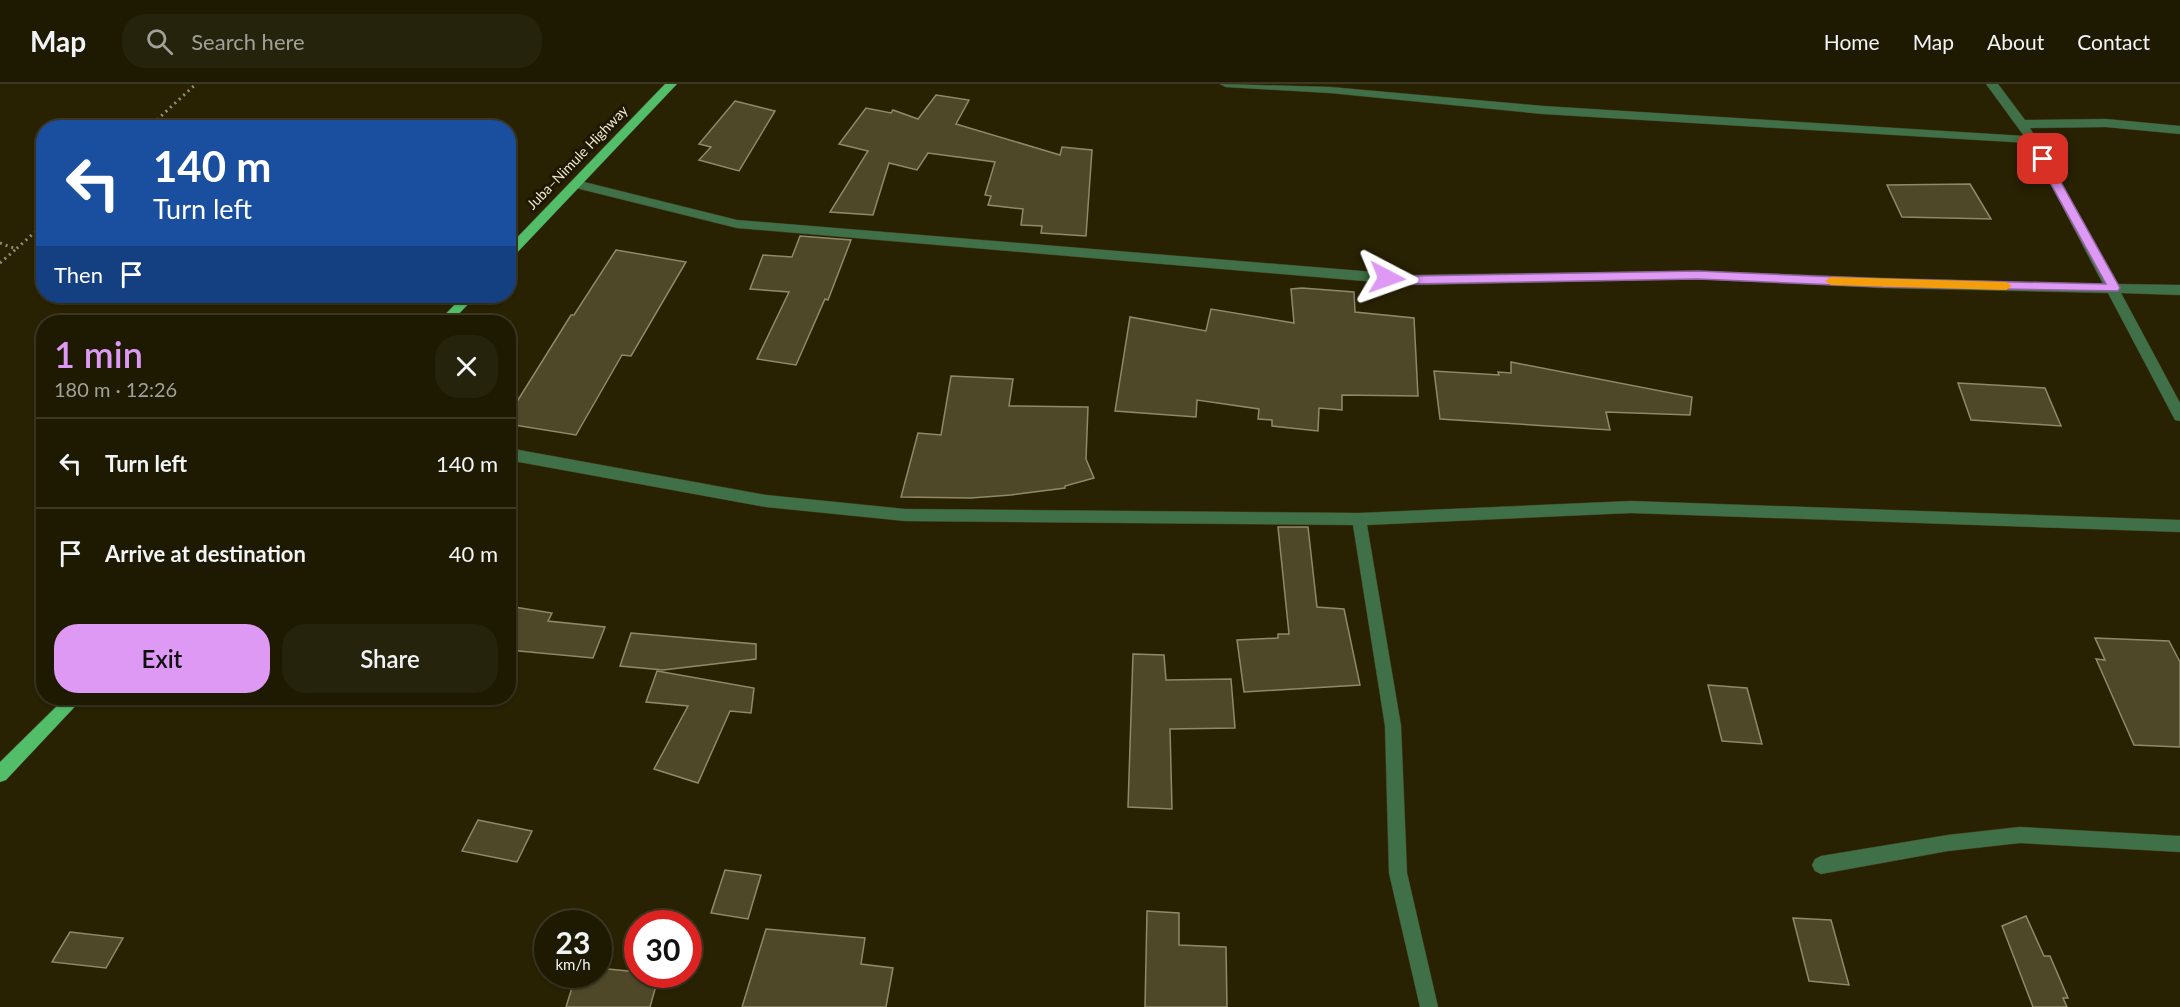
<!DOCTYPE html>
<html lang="en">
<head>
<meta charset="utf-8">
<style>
  :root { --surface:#1e1a02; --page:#26230c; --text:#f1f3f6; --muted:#a1a199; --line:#3c3824; --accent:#dd99f3 }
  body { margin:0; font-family:Lato,sans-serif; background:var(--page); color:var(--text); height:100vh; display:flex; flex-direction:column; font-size:22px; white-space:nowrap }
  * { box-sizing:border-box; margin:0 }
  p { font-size:20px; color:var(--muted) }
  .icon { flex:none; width:33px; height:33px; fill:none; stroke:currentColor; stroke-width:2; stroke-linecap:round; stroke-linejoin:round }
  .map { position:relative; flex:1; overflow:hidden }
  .drawer { position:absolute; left:36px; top:231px; width:480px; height:390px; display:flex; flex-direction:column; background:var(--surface); border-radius:24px; box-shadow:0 2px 4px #0004,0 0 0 2px var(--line) }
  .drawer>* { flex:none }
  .guide { position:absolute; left:36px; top:36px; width:480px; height:183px; border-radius:24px; box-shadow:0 2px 4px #0004,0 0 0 2px var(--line); background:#1a4fa0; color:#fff; overflow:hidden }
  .speed { position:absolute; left:534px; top:826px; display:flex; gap:12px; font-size:30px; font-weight:700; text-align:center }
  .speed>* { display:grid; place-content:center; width:78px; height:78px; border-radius:50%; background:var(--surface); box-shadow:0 2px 4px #0004,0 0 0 2px var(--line); line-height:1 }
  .speed small { font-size:15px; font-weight:400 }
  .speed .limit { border:9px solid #d22; background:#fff; color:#111 }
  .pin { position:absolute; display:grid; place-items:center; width:51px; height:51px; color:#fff; margin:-26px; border-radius:12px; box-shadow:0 3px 9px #0006 }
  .me { position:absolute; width:66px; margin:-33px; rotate:94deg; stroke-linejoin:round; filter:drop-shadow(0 0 4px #0008) }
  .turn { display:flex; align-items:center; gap:21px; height:126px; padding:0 18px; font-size:27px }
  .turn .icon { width:78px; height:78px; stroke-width:2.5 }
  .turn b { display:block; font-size:42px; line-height:51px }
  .then { display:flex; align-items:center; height:57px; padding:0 18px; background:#0003; gap:12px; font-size:22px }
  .round { display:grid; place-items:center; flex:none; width:63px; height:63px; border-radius:24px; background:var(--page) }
  .head { display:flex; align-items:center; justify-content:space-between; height:102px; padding:0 18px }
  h1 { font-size:36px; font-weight:600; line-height:45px; color:var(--accent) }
  .action { display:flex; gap:12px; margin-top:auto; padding:12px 18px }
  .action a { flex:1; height:69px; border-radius:24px; background:var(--accent); color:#111; font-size:24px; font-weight:600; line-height:69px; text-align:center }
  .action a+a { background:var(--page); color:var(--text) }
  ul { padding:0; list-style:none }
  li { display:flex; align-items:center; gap:18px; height:90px; padding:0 18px; border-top:2px solid var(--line) }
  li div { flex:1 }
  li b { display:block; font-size:22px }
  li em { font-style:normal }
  header { display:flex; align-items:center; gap:36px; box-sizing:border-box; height:84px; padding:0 30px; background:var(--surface); border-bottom:2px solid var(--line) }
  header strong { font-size:28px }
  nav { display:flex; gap:33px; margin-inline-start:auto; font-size:21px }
  .search { width:420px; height:54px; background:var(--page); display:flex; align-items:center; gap:15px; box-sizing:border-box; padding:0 21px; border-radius:24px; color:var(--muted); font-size:22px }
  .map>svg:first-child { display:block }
</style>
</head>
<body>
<header>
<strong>Map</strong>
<div class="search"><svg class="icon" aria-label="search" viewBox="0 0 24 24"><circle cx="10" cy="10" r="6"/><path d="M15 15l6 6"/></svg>Search here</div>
<nav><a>Home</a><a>Map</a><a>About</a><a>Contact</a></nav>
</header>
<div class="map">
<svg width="2180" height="923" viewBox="0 0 2180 923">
  <rect width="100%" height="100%" fill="#282203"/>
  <g fill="#4e4829" stroke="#908968" stroke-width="1.5">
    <path d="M 936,11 L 969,16 L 956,40 L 1060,71 L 1062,63 L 1092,66 L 1086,152 L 1041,149 L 1042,142 L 1021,141 L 1023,125 L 988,121 L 991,112 L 985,111 L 995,78 L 928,69 L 917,86 L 889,79 L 873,131 L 830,128 L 868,67 L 839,60 L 866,24 L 891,29 L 893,26 L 918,35 Z"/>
    <path d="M 735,17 L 775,27 L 739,87 L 699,76 L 711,63 L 699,60 Z"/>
    <path d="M 1970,100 L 1991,135 L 1902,133 L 1887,101 Z"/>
    <path d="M 800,152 L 851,156 L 828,216 L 825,215 L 796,281 L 757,275 L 789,208 L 750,205 L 763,171 L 792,173 Z"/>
    <path d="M 616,166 L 686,178 L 631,272 L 622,271 L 576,351 L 508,340 L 508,332 L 571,231 L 574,231 Z"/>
    <path d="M 1302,204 L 1354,208 L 1355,228 L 1414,234 L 1418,312 L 1342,311 L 1342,326 L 1319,324 L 1318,347 L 1272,342 L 1272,336 L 1258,335 L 1259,325 L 1197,316 L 1196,333 L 1115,327 L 1130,233 L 1206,247 L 1211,225 L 1294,239 L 1291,205 Z"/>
    <path d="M 1511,278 L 1692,313 L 1690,331 L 1606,328 L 1610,346 L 1440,335 L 1434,287 L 1499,291 L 1498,288 L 1511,289 Z"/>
    <path d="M 951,292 L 1013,295 L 1009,322 L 1088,323 L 1086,375 L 1094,394 L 1065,402 L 1065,404 L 1011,411 L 971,414 L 901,413 L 918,349 L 941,351 Z"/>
    <path d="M 1958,299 L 2045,304 L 2061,342 L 1971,336 Z"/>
    <path d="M 1278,443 L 1308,443 L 1317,523 L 1344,525 L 1360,601 L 1244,608 L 1237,556 L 1278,554 L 1278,550 L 1289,550 Z"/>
    <path d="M 508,522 L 552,529 L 548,537 L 605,543 L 593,574 L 508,566 Z"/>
    <path d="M 631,549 L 756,560 L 756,575 L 663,586 L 620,582 Z"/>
    <path d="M 2095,554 L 2169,557 L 2180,578 L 2180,663 L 2134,661 L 2096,575 L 2105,576 Z"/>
    <path d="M 1133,570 L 1164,571 L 1166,596 L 1231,595 L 1235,644 L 1170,645 L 1172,725 L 1128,723 Z"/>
    <path d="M 657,587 L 754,604 L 751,629 L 730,627 L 698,699 L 654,685 L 688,622 L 646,618 Z"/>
    <path d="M 1708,601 L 1747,604 L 1762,660 L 1722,657 Z"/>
    <path d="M 478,736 L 532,747 L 517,778 L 462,767 Z"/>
    <path d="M 725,786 L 761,791 L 748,835 L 711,829 Z"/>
    <path d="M 1147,827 L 1179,829 L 1179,861 L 1226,863 L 1227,923 L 1145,923 Z"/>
    <path d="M 2026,832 L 2044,872 L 2050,872 L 2068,914 L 2063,914 L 2067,923 L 2033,923 L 2002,842 Z"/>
    <path d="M 1793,834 L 1831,836 L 1849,901 L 1809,897 Z"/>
    <path d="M 766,845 L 865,854 L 861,880 L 893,884 L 886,923 L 742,923 Z"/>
    <path d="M 70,848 L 123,854 L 106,884 L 52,878 Z"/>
    <path d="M 598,884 L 638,888 L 638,891 L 659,891 L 650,923 L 566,923 L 576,891 L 598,891 Z"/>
  </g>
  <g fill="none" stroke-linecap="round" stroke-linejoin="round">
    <defs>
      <g id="minor">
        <path d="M 1220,0 L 1330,3 L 1543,22 L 2024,52 L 1986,0 L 1998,0 L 2025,36 L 2106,35 L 2180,42 L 2180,50 L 2106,43 L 2030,44 L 2116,200 L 2180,201 L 2180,211 L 2121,209 L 2180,319 L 2180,337 L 2175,336 L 2108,209 L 1884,204 L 1698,195 L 1411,201 L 737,144 L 576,104 L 570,100 L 576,96 L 737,136 L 1411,191 L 1698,187 L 1884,194 L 2103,200 L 2029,59 L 1543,30 L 1330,9 L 1226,3 Z"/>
        <path d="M 508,364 L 766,411 L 905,425 L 1359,429 L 1631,417 L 2180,436 L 2180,448 L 1631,429 L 1367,441 L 1401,642 L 1407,789 L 1438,923 L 1420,923 L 1389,789 L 1385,642 L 1353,441 L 905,437 L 766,423 L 508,376 Z"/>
        <path d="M 2020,743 L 2180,752 L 2180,768 L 2020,759 L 1948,767 L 1821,790 L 1815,787 L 1812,781 L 1815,775 L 1821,772 L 1948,751 Z"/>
      </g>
      <g id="major">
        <path d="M 665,0 L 677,0 L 512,174 L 508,175 L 508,163 Z"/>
        <path d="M 463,212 L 476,212 L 451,238 L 438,238 Z"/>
        <path d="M 65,614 L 83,614 L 6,696 L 0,698 L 0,678 Z"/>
      </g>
    </defs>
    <use href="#minor" stroke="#433e21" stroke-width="1"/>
    <use href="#major" stroke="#433e21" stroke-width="1"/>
    <g stroke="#928e76" stroke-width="3" stroke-dasharray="2 4" stroke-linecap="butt">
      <path d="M 148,44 L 196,0"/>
      <path d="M 0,159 L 16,165 L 44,140"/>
      <path d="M 0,179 L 16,165"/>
    </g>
    <use href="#minor" fill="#407047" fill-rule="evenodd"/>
    <use href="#major" fill="#53be69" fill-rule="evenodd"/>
  </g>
  <path fill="#dd99f3" stroke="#90639e" stroke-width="1.5" d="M 2043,71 L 2048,75 L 2120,204 L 2118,207 L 1884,203 L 1698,195 L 1411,200 L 1387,198 L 1381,194 L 1387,190 L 1411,192 L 1698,187 L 1884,195 L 2106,200 L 2037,75 Z"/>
  <path fill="#f59e0b" d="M 1831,193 L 2006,198 L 2012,202 L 2006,206 L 1831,201 L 1825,197 Z"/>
  <g text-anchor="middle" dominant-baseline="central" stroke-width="6" stroke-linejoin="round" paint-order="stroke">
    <g font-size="14" fill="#ebe8d6" stroke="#1f1800">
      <text transform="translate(577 73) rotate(-46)">Juba–Nimule Highway</text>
    </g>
  </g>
</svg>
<div class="speed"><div>23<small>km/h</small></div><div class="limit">30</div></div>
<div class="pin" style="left:2043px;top:75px;background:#d93025"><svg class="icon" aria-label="arrive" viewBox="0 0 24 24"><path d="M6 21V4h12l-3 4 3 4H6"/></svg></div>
<svg class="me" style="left:1387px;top:194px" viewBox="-20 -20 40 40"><path d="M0-17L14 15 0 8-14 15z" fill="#dd99f3" stroke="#fff" stroke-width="4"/></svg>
<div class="guide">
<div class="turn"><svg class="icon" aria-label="left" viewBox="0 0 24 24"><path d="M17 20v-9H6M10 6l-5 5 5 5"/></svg><div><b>140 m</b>Turn left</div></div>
<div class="then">Then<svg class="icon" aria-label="arrive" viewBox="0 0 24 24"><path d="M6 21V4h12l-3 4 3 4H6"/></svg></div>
</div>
<section class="drawer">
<div class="head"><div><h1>1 min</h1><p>180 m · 12:26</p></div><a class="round"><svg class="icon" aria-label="close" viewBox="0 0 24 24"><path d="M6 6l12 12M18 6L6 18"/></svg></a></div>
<ul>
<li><svg class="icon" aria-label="left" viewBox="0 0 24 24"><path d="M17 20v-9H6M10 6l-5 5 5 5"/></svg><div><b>Turn left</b></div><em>140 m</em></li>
<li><svg class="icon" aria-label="arrive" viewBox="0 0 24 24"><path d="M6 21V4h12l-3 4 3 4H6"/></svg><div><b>Arrive at destination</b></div><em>40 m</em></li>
</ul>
<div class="action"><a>Exit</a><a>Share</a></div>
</section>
</div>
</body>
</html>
